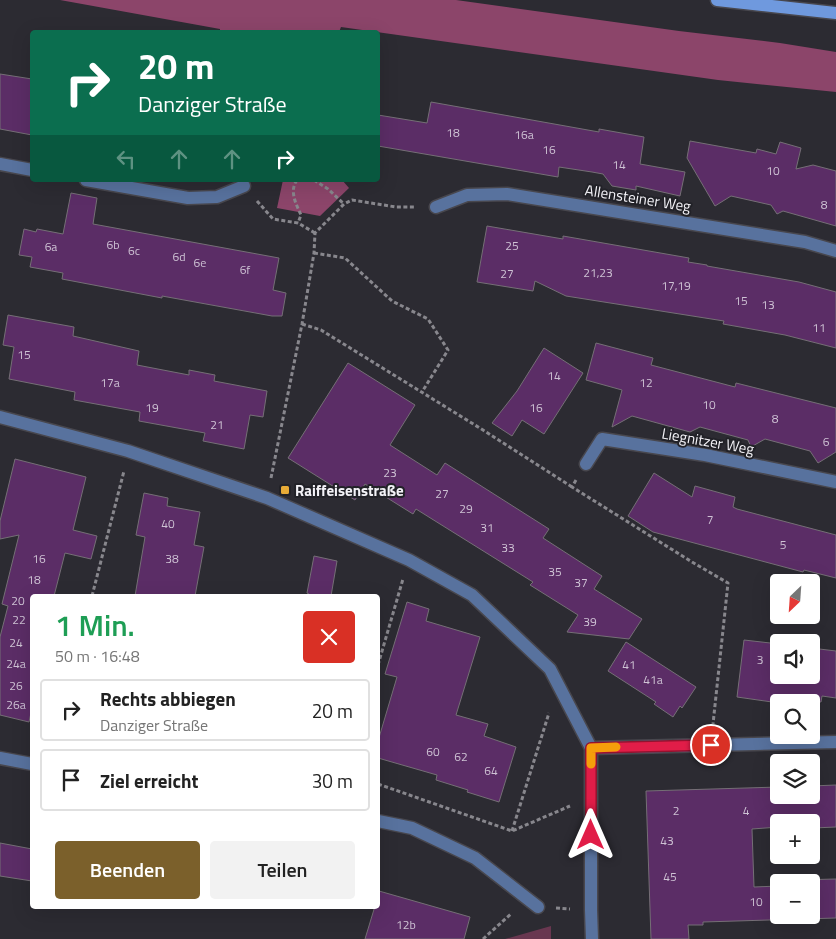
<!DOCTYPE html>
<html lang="de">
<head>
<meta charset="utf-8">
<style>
  :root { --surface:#fff; --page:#f2f2f2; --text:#222; --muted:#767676; --line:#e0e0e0; --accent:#7b602b }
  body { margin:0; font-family:"Titillium Web",sans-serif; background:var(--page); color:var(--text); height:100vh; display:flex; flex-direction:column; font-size:19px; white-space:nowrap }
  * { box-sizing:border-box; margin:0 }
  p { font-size:16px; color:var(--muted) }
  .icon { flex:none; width:28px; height:28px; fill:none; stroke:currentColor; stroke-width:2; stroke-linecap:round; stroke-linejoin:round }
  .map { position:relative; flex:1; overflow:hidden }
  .side { position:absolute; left:30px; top:594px; width:350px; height:315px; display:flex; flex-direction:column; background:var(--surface); border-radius:5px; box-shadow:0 5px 20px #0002 }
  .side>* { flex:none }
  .top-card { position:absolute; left:30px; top:30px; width:350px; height:152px; border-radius:5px; box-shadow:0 5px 20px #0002; background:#0b6e4f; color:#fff; overflow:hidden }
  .needle { width:32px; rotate:205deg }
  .fabs { position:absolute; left:770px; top:574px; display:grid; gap:10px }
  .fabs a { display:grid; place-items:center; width:50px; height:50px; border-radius:5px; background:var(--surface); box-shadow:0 5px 20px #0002; font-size:25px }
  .pin { position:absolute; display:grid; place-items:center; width:42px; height:42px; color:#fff; margin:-21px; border:2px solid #fff; border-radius:50%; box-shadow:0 1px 5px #0007 }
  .me { position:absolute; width:55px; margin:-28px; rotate:0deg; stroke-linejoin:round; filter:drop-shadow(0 0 4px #0008) }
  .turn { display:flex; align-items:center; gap:18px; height:105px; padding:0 25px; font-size:22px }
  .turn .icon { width:65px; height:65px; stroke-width:2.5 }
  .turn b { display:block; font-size:35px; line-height:42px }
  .lanes { display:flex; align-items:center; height:48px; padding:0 25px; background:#0003; justify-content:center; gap:25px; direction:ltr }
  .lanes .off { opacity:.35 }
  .round { display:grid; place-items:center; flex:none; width:52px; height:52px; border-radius:5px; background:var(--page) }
  .overview { display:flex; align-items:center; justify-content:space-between; height:85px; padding:0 25px }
  h1 { font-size:30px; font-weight:600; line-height:38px; color:#1e9e55 }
  .cta { display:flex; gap:10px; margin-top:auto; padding:10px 25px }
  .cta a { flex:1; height:58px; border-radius:5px; background:var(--accent); color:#fff; font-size:20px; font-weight:600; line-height:58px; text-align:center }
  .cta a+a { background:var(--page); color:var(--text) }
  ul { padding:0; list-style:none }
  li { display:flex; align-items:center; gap:15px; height:62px; margin:0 10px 8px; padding:0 15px; border:2px solid var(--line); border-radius:5px }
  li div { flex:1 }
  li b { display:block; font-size:19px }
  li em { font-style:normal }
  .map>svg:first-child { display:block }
</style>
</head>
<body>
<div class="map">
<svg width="836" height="939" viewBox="0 0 836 939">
  <rect width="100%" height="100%" fill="#2c2b32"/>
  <path fill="#693750" d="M 551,926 L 551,939 L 505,939 Z"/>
  <g fill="#8c456a">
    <path d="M 60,0 L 456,0 L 679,31 L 780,43 L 836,52 L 836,92 L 718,80 L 341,27 L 339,32 L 220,32 L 220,29 Z"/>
    <path d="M 283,180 L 342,180 L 349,188 L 320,216 L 277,208 Z"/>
  </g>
  <g fill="#5b2d66" stroke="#756f76">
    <path d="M 0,74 L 32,79 L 32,135 L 0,129 Z"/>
    <path d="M 431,102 L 599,132 L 599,129 L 644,137 L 640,164 L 685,172 L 680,196 L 636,186 L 636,190 L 612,186 L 603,174 L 592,172 L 559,167 L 558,177 L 378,146 L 378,115 L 427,123 Z"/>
    <path d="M 690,141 L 756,153 L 757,149 L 776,154 L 780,142 L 801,148 L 796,169 L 813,165 L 836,171 L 836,226 L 783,211 L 777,214 L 771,205 L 731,196 L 715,206 L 687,158 Z"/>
    <path d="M 71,193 L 97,198 L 93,224 L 279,258 L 273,290 L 286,293 L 282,316 L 272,316 L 162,296 L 162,298 L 62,279 L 63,273 L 30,267 L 32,257 L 19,255 L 24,229 L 36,232 L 37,229 L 63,234 Z"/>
    <path d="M 487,226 L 563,239 L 563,236 L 689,258 L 688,262 L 707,265 L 707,266 L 799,282 L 836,292 L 836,348 L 785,335 L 723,324 L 724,321 L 566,296 L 535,281 L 533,291 L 477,282 Z"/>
    <path d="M 8,315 L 74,327 L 73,336 L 139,351 L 137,365 L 189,375 L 189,370 L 215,375 L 214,381 L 267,391 L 263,417 L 250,415 L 244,449 L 203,441 L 205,433 L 139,421 L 140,412 L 74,400 L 75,392 L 9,379 L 14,347 L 3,345 Z"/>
    <path d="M 596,343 L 653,358 L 651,365 L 735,387 L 736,383 L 836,408 L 836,452 L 818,463 L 810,451 L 765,439 L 751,447 L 748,440 L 700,427 L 690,432 L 632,416 L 612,427 L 622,390 L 586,380 Z"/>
    <path d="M 544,348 L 583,373 L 544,434 L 522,420 L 512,436 L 492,423 L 517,391 Z"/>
    <path d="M 348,363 L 415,405 L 390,445 L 437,475 L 445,463 L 549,529 L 543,538 L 602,576 L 594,589 L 642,619 L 629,639 L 567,632 L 578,615 L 530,585 L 533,582 L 440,524 L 416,509 L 413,514 L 365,484 L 355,500 L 288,458 Z"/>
    <path d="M 15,459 L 86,477 L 73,530 L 97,536 L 91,559 L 65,553 L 54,596 L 32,596 L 32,708 L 29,722 L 0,715 L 0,637 L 8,606 L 2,604 L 19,535 L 0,539 L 0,521 Z"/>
    <path d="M 654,473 L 692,497 L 695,486 L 735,497 L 733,507 L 737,509 L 836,535 L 836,578 L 804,570 L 803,572 L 653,532 L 628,516 Z"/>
    <path d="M 144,493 L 168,498 L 167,506 L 200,512 L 194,545 L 204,547 L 195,596 L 135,596 L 145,537 L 136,535 Z"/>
    <path d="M 314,556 L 337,561 L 331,596 L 308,596 L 309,594 L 307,593 Z"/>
    <path d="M 407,602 L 429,609 L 426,621 L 480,637 L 456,715 L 488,724 L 484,736 L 516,747 L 499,802 L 467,792 L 468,790 L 436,780 L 437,775 L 378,758 L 378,741 L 397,677 L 385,674 Z"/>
    <path d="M 744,640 L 779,644 L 779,675 L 811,675 L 811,648 L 836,651 L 836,698 L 822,696 L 821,702 L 779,697 L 779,703 L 737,697 Z"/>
    <path d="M 626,642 L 696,687 L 682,708 L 680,706 L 673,717 L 654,704 L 656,702 L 608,671 Z"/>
    <path d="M 836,785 L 836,827 L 813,828 L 811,822 L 779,822 L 779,827 L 752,829 L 754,887 L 779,886 L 779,915 L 811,915 L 811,882 L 795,882 L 795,880 L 836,879 L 836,918 L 703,922 L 703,925 L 688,925 L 689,939 L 651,939 L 646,791 L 779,787 L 779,795 L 811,795 L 811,786 Z"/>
    <path d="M 0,843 L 32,849 L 32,881 L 0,876 Z"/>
    <path d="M 379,891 L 470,917 L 464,939 L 365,939 L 375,906 L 378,906 Z"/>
  </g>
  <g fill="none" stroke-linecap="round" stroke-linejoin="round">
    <defs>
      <g id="minor">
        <path d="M 0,164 L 32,170"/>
        <path d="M 86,180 L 188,198 L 217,197 L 244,186"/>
        <path d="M 436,207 L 467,195 L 507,194 L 805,242 L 836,251"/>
        <path d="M 0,417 L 128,451 L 267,498 L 409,560 L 472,595 L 550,669 L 591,748 L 591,910 L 592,939"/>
        <path d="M 586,464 L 602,439 L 705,455 L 836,482"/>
        <path d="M 591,748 L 836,742"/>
        <path d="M 0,758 L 32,764"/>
        <path d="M 378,821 L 412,828 L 475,858 L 538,907"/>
      </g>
      <path id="secondary" d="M 717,0 L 836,13"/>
    </defs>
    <use href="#minor" stroke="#48474e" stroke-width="15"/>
    <use href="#secondary" stroke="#48474e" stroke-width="15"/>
    <g stroke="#88878d" stroke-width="3" stroke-dasharray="4 2.5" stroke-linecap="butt">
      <path d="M 297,180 C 289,191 296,204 301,215 L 298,223"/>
      <path d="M 314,180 L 328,189 L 344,204"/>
      <path d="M 257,201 L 273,219 L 298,223 L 315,233"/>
      <path d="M 314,253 L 345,258 L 392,301 L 428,319 L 448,350 L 422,392"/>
      <path d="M 302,324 L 321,330 L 483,430 L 572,487"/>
      <path d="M 271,478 L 302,324 L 314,253 L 315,233 L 344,204 L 352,200 L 396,207 L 416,207"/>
      <path d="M 576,480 L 572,487 L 692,562 L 728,583 L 713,724"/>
      <path d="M 92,596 L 124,471"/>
      <path d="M 378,665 L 403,579"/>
      <path d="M 378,784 L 512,831 L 570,806"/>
      <path d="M 512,831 L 549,713"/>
      <path d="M 556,908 L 570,909"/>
      <path d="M 483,939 L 512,913"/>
    </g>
    <use href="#minor" stroke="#58729e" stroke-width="12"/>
    <use href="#secondary" stroke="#6f99de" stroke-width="12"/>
  </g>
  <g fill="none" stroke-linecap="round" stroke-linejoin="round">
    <defs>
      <path id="route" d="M 591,835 L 591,748 L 711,745"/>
    </defs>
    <use href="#route" stroke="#92132f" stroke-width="12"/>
    <use href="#route" stroke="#e11d48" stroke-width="9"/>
    <path stroke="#f59e0b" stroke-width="9" d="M 591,764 L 591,748 L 616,747"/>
  </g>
  <rect fill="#e8ab37" stroke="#222228" stroke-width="2" x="280" y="485" width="10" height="10" rx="2.5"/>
  <g text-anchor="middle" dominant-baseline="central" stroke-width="4" stroke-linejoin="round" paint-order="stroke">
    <g font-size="12" fill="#cec2d4">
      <text x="453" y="132">18</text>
      <text x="524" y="134">16a</text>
      <text x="549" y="149">16</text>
      <text x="619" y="164">14</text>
      <text x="773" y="170">10</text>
      <text x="824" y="204">8</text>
      <text x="113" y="244">6b</text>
      <text x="512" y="245">25</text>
      <text x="51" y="246">6a</text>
      <text x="134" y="250">6c</text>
      <text x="179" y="256">6d</text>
      <text x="200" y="262">6e</text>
      <text x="245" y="269">6f</text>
      <text x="598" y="272">21,23</text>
      <text x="507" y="273">27</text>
      <text x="676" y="285">17,19</text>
      <text x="741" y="300">15</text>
      <text x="768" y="304">13</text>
      <text x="819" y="327">11</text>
      <text x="24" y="354">15</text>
      <text x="554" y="375">14</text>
      <text x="110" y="382">17a</text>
      <text x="646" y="382">12</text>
      <text x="709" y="404">10</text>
      <text x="152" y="407">19</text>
      <text x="536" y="407">16</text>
      <text x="775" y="418">8</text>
      <text x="217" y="424">21</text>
      <text x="826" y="441">6</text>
      <text x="390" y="472">23</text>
      <text x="442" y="493">27</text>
      <text x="466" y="508">29</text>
      <text x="710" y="519">7</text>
      <text x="168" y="523">40</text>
      <text x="487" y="527">31</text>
      <text x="783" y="544">5</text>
      <text x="508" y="547">33</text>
      <text x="39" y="558">16</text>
      <text x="172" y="558">38</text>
      <text x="555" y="571">35</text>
      <text x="34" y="579">18</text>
      <text x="581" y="582">37</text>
      <text x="18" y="600">20</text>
      <text x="19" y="619">22</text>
      <text x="590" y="621">39</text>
      <text x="16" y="642">24</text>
      <text x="760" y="659">3</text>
      <text x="16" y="663">24a</text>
      <text x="629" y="664">41</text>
      <text x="653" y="679">41a</text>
      <text x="16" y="685">26</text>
      <text x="16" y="704">26a</text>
      <text x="433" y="751">60</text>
      <text x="461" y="756">62</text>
      <text x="491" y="770">64</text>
      <text x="676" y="810">2</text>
      <text x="746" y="810">4</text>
      <text x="667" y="840">43</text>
      <text x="670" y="876">45</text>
      <text x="756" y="901">10</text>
      <text x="406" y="924">12b</text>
    </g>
    <g font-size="15" fill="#f4f3f8" stroke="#222228">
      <text transform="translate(638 198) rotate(9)">Allensteiner Weg</text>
      <text transform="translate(708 441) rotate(10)">Liegnitzer Weg</text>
    </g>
    <g font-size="15" font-weight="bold" fill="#f4f3f8" stroke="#222228" text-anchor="start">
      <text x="295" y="490">Raiffeisenstraße</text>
    </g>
  </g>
</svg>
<div class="fabs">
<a><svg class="needle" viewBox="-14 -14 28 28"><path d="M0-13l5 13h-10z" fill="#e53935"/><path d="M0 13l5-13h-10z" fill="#767676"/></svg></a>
<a><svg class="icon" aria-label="sound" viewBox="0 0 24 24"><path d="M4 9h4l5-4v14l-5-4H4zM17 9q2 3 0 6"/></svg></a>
<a><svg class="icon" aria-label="search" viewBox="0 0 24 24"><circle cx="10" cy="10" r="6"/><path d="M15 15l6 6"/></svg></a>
<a><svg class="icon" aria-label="layers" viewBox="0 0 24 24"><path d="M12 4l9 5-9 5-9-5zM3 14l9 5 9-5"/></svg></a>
<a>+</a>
<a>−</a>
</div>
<div class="pin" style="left:711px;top:745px;background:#d93025"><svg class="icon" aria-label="arrive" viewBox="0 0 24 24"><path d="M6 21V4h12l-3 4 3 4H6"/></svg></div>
<svg class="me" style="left:591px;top:835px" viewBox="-20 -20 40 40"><path d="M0-17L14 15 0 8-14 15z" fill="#e11d48" stroke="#fff" stroke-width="4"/></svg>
<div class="top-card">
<div class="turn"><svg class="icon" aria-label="right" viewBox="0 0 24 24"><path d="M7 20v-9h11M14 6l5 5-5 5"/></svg><div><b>20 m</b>Danziger Straße</div></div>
<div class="lanes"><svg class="icon off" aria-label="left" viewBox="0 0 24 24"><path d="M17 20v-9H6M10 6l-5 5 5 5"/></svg><svg class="icon off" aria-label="ahead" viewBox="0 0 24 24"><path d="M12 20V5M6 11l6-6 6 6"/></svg><svg class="icon off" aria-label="ahead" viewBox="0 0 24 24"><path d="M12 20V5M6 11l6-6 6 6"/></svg><svg class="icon" aria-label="right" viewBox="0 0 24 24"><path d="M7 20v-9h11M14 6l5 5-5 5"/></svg></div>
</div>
<section class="side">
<div class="overview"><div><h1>1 Min.</h1><p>50 m · 16:48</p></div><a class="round" style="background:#d93025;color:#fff"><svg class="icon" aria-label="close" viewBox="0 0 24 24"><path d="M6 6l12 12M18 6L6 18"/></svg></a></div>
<ul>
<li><svg class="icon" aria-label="right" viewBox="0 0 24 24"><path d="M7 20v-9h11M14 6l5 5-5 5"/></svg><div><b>Rechts abbiegen</b><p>Danziger Straße</p></div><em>20 m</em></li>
<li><svg class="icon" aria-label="arrive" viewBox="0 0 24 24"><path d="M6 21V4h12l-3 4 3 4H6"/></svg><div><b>Ziel erreicht</b></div><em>30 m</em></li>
</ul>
<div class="cta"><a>Beenden</a><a>Teilen</a></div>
</section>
</div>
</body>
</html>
